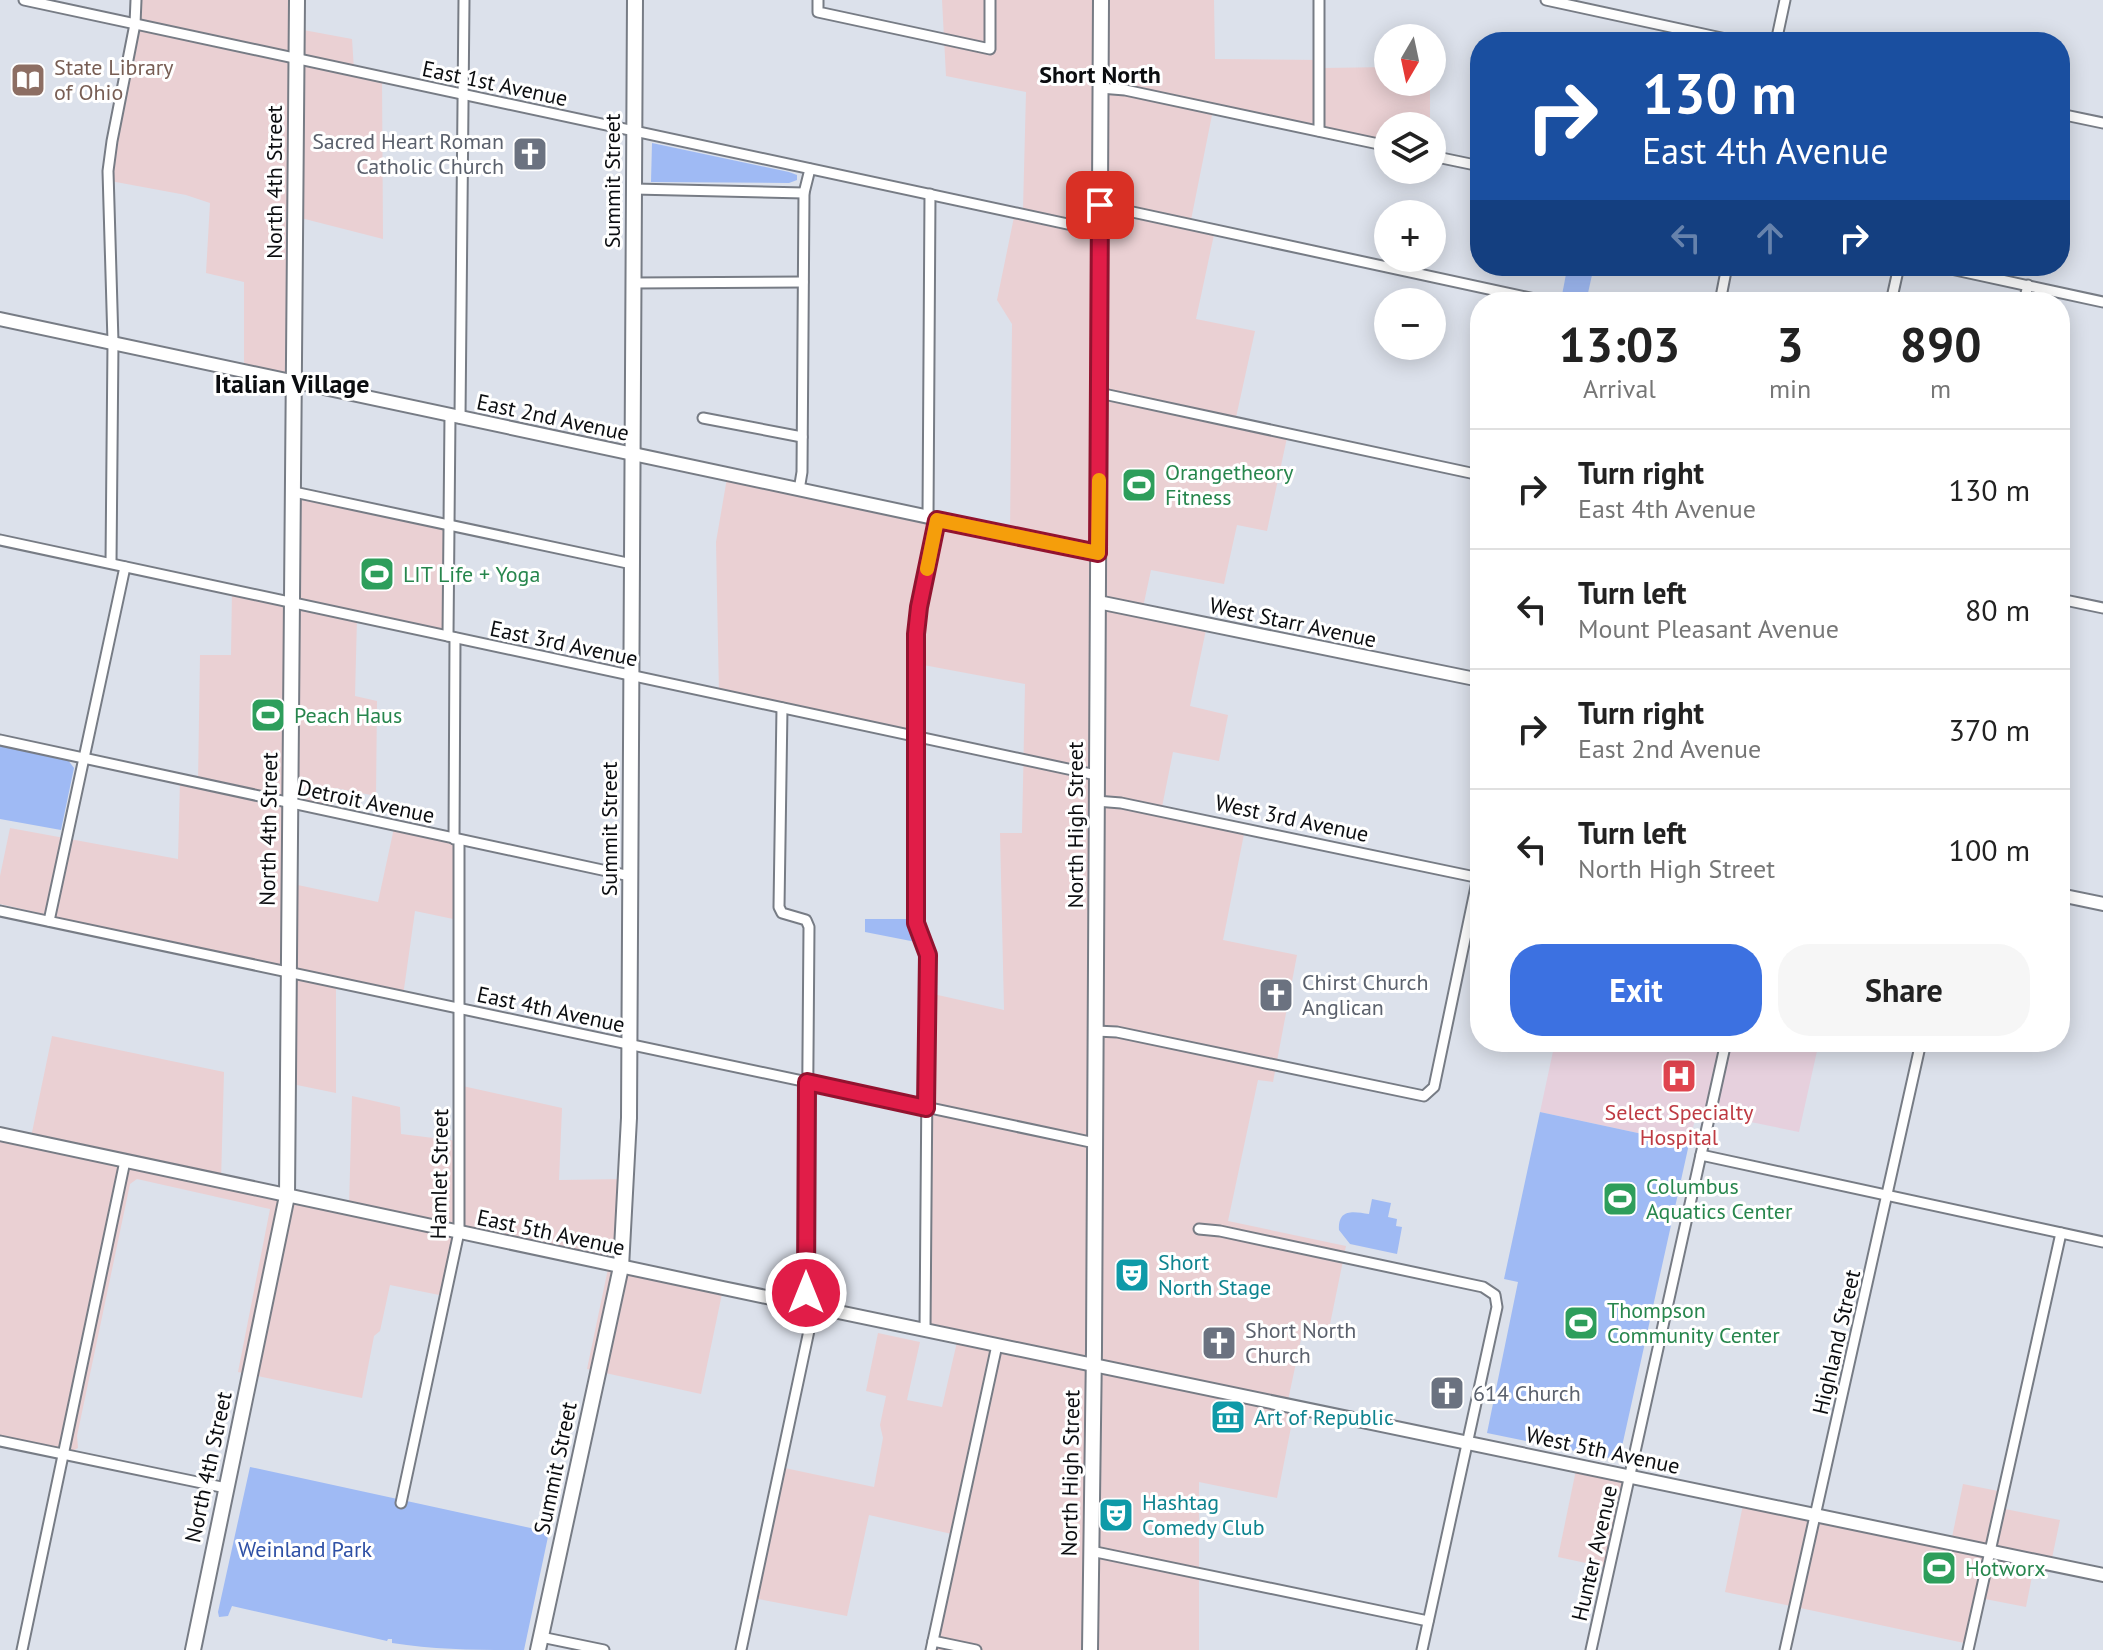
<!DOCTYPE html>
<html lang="en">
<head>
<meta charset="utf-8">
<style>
  :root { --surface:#fff; --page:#f6f6f6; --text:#222; --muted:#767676; --line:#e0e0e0; --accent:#3c71e1 }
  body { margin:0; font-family:"PT Sans",sans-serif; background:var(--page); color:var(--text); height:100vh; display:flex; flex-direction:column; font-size:30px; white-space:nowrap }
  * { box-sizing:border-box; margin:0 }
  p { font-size:26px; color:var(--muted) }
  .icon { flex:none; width:44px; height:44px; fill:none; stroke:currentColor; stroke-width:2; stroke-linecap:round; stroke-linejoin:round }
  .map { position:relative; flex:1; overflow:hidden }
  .drawer { position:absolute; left:1470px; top:292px; width:600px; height:760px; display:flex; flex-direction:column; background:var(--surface); border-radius:32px; box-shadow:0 4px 20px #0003 }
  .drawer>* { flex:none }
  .guide { position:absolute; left:1470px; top:32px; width:600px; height:244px; border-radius:32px; box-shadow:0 4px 20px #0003; background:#1a4fa0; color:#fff; overflow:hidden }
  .needle { width:52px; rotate:189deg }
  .tools { position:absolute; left:1374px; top:24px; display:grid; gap:16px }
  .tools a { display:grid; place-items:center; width:72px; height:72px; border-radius:50%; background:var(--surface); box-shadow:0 4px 20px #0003; font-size:40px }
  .pin { position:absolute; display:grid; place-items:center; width:68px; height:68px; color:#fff; margin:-34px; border-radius:16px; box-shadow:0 4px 12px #0006 }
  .me { position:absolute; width:88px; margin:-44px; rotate:0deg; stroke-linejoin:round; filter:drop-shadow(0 0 6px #0008) }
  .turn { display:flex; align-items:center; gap:28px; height:168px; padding:0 40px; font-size:36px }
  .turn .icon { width:104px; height:104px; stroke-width:2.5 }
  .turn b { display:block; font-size:56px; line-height:68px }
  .lanes { display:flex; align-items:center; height:76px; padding:0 40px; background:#0003; justify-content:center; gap:40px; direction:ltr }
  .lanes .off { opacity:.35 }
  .eta { display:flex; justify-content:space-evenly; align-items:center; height:136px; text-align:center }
  .eta b { font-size:48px; font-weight:700; line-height:56px }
  .primary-button { display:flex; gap:16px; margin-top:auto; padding:16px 40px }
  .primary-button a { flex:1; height:92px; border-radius:32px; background:var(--accent); color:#fff; font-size:32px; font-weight:700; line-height:92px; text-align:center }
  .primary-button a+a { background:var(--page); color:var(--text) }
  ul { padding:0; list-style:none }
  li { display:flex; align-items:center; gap:24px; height:120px; padding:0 40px; border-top:2px solid var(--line) }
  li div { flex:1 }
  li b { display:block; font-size:30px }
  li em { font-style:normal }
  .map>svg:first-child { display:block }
</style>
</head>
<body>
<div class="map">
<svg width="2103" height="1650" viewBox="0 0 2103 1650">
  <rect width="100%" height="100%" fill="#dce1eb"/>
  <g fill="#ead0d3">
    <path d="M 138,0 L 298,0 L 298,29 L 352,39 L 354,70 L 138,23 Z"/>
    <path d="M 942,0 L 1214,0 L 1215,59 L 1323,60 L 1323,68 L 1388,67 L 1388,82 L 1430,82 L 1430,126 L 1388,126 L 1388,147 L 1213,110 L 1190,225 L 1215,230 L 1196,319 L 1255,331 L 1235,422 L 1288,433 L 1267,531 L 1237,525 L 1224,584 L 1151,570 L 1142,612 L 1207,625 L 1190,706 L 1228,715 L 1219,761 L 1173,752 L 1161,812 L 1245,829 L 1223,940 L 1297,955 L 1273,1082 L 1258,1080 L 1228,1221 L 1346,1246 L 1328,1334 L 1303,1330 L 1287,1405 L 1295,1407 L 1277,1498 L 1199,1482 L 1199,1650 L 932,1650 L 956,1535 L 869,1515 L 847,1616 L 753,1598 L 780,1467 L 874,1487 L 883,1438 L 880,1425 L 886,1396 L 866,1391 L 878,1333 L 920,1342 L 907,1400 L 942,1407 L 957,1342 L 930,1335 L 929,993 L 1004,1010 L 1000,833 L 1022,833 L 1025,684 L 918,664 L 914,739 L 719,694 L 716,542 L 727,478 L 1010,536 L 1012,324 L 997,300 L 1014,217 L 1023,209 L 1026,92 L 946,76 Z"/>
    <path d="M 135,24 L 382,78 L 383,239 L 297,217 L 294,381 L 244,370 L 244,282 L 206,273 L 210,203 L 186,195 L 105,180 Z"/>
    <path d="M 291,492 L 450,527 L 448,638 L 357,618 L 355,696 L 377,701 L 376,796 L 335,788 L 330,812 L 293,804 L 293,884 L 378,902 L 394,828 L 458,841 L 458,920 L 415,911 L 403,996 L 336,982 L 336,1093 L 292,1084 L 290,972 L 0,904 L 0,876 L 10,828 L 178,859 L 180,779 L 198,782 L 200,655 L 231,655 L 232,590 L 290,601 Z"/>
    <path d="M 52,1036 L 224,1072 L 221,1181 L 349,1207 L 352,1096 L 400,1107 L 401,1134 L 458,1141 L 458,1085 L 562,1108 L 559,1180 L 626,1179 L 624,1268 L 723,1289 L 701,1394 L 587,1369 L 609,1264 L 462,1234 L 449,1297 L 390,1285 L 380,1331 L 374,1336 L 362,1398 L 238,1372 L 270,1209 L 137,1179 L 130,1184 L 77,1436 L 78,1448 L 62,1457 L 0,1443 L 0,1136 L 30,1142 Z"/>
    <path d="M 1577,1465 L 1629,1476 L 1609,1568 L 1558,1557 Z"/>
    <path d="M 1963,1484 L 2003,1492 L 2000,1508 L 2060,1520 L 2051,1563 L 2035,1561 L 2026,1607 L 1980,1598 L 1969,1644 L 1725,1592 L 1744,1500 L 1951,1542 Z"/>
  </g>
  <path fill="#e6d0dd" d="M 1555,1042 L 1819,1042 L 1799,1132 L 1697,1111 L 1689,1144 L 1540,1112 Z"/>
  <g fill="#9fbaf4">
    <path d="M 652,143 L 789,172 L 797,175 L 797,180 L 789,183 L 651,182 Z"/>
    <path d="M 1567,269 L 1592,275 L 1586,302 L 1570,302 L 1562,295 Z"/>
    <path d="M 0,746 L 68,760 L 74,768 L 61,830 L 0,819 Z"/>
    <path d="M 865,919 L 908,919 L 908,930 L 916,942 L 865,932 Z"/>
    <path d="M 1540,1112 L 1689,1144 L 1619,1460 L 1487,1433 L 1518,1282 L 1504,1279 Z"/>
    <path d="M 1372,1199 L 1391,1203 L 1388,1217 L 1397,1219 L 1396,1226 L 1402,1227 L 1397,1254 L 1350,1244 L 1339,1230 C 1338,1209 1352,1211 1369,1214 Z"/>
    <path d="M 250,1467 L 549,1532 L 524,1650 C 480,1650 436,1650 392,1643 L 392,1639 L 388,1639 L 387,1641 L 232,1606 L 228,1616 L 219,1617 L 218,1612 Z"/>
  </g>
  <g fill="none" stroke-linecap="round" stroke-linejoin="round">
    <defs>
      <g id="street">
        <path d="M 24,0 L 1100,231"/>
        <path d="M 818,0 L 818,12 L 990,49 L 990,0"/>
        <path d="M 1546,0 L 1740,42"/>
        <path d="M 1776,42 L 1785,0"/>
        <path d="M 1100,88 L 1125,90 L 1388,146"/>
        <path d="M 2060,114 L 2103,123"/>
        <path d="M 1319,131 L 1319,0"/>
        <path d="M 1432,156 L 1480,166"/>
        <path d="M 634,189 L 804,193"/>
        <path d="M 1100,205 L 1549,302"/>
        <path d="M 1937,266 L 2103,302"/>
        <path d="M 633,283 L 803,282"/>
        <path d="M 1720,302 L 1727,266"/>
        <path d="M 1891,302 L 1899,266"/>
        <path d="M 2024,302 L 2028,285"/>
        <path d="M 1099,393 L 1480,475"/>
        <path d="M 460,418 L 464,0"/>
        <path d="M 703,418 L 802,437"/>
        <path d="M 799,490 L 802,472 L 804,193 L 810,169"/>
        <path d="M 294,492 L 632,564"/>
        <path d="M 928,518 L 930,194"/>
        <path d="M 0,540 L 1096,775"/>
        <path d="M 111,563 L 113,342 L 108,171 L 112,141 L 135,24 L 136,0"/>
        <path d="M 2060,599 L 2103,608"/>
        <path d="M 448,636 L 450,415"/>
        <path d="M 782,708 L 779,907 L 782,913 L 806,920 L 809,927 L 806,1306"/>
        <path d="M 0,740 L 630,876"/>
        <path d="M 1096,801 L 1121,803 L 1480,878"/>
        <path d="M 454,839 L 455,638"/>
        <path d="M 0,911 L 1095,1143"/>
        <path d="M 49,921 L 125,567"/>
        <path d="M 1096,1031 L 1117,1032 L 1424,1096 L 1434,1087 L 1478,877"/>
        <path d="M 1701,1155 L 2103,1242"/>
        <path d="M 1199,1229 L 1220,1231 L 1483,1287 L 1495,1295 L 1497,1307 L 1422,1650"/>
        <path d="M 925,1330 L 928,955 L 916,923 L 917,619 L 937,520"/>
        <path d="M 0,1441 L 226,1488"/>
        <path d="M 401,1503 L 459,1232 L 459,840"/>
        <path d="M 1091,1551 L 1428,1621"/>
        <path d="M 541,1637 L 604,1650"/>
        <path d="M 933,1641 L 976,1650"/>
        <path d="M 22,1650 L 125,1161"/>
        <path d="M 741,1650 L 814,1307"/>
        <path d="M 931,1650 L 997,1345"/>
        <path d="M 1591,1650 L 1726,1042"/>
        <path d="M 1785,1650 L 1921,1042"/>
        <path d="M 1968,1650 L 2061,1233"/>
      </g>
      <g id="secondary">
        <path d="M 0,319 L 1098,553"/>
        <path d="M 1098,602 L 1480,680"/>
        <path d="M 2060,895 L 2103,904"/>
        <path d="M 0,1134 L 723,1288 L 2103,1575"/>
      </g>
      <g id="primary">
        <path d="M 193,1650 L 287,1196 L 297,0"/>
        <path d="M 538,1650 L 621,1267 L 629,1118 L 635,0"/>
        <path d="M 1090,1650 L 1094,1349 L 1101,0"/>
      </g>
    </defs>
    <use href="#street" stroke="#777c85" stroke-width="13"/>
    <use href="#secondary" stroke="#777c85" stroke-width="16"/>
    <use href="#primary" stroke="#777c85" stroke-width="18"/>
    <use href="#street" stroke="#fff" stroke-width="9"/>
    <use href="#secondary" stroke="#fff" stroke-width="12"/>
    <use href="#primary" stroke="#fff" stroke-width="14"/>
  </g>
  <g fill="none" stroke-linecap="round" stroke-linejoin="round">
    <defs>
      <path id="route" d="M 806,1293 L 807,1082 L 926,1108 L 928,955 L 916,923 L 916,634 L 919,607 L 937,520 L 1098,553 L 1100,205"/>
    </defs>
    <use href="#route" stroke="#92132f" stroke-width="20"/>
    <use href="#route" stroke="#e11d48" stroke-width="14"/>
    <path stroke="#f59e0b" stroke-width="14" d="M 927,569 L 937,520 L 1098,553 L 1099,480"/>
  </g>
  <defs>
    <symbol id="library-square" viewBox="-11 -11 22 22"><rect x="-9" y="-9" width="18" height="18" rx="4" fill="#8d6e63" stroke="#fff"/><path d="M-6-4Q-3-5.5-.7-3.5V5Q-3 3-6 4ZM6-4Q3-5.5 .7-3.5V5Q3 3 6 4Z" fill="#fff"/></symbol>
    <symbol id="church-square" viewBox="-11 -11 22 22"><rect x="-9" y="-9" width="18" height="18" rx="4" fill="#6b7280" stroke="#fff"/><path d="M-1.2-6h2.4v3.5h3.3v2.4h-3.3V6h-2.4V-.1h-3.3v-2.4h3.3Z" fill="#fff"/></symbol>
    <symbol id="stadium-square" viewBox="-11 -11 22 22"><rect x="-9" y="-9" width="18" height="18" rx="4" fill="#2e9e5b" stroke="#fff"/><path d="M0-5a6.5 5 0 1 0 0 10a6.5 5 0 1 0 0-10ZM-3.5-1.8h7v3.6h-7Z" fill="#fff"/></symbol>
    <symbol id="hospital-square" viewBox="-11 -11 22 22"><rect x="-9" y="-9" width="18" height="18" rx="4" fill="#e0444e" stroke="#fff"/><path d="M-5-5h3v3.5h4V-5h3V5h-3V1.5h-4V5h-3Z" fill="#fff"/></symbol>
    <symbol id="theatre-square" viewBox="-11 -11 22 22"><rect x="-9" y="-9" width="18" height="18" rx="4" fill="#0f9aa8" stroke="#fff"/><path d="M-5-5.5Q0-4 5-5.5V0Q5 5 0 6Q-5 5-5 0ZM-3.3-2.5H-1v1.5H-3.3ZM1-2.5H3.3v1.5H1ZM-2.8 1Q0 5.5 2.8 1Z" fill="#fff"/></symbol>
    <symbol id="museum-square" viewBox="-11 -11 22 22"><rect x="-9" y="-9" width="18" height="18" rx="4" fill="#0f9aa8" stroke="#fff"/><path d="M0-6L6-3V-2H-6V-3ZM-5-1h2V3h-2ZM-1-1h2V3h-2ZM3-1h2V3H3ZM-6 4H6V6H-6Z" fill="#fff"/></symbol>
  </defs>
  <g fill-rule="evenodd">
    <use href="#library-square" x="8" y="60" width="40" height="40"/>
    <use href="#church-square" x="510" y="134" width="40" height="40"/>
    <use href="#stadium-square" x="1119" y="465" width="40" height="40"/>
    <use href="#stadium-square" x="357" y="554" width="40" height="40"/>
    <use href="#stadium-square" x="248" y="695" width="40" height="40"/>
    <use href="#church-square" x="1256" y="975" width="40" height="40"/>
    <use href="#hospital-square" x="1659" y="1056" width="40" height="40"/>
    <use href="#stadium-square" x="1600" y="1179" width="40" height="40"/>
    <use href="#theatre-square" x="1112" y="1255" width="40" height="40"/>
    <use href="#stadium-square" x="1561" y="1303" width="40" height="40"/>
    <use href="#church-square" x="1199" y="1323" width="40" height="40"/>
    <use href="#church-square" x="1427" y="1373" width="40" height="40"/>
    <use href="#museum-square" x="1208" y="1397" width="40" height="40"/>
    <use href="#theatre-square" x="1096" y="1495" width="40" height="40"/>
    <use href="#stadium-square" x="1919" y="1548" width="40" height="40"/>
  </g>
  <g text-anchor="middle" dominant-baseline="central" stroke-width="6" stroke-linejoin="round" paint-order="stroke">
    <g font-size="22" fill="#785e54" stroke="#fff" text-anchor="start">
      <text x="54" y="67">State Library<tspan x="54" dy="25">of Ohio</tspan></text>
    </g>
    <g font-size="22" fill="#0b0d10" stroke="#fff">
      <text transform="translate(495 83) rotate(12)">East 1st Avenue</text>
      <text transform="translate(612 181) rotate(-90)">Summit Street</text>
      <text transform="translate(274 182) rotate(-90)">North 4th Street</text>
      <text transform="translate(553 417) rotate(12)">East 2nd Avenue</text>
      <text transform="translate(1293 622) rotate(12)">West Starr Avenue</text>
      <text transform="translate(564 643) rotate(12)">East 3rd Avenue</text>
      <text transform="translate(366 801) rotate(12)">Detroit Avenue</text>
      <text transform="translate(1292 818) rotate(12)">West 3rd Avenue</text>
      <text transform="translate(1075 825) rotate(-90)">North High Street</text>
      <text transform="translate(268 829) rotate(-89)">North 4th Street</text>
      <text transform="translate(609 829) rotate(-90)">Summit Street</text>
      <text transform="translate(551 1009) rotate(12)">East 4th Avenue</text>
      <text transform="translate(439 1174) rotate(-89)">Hamlet Street</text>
      <text transform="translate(551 1232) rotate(12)">East 5th Avenue</text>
      <text transform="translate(1836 1342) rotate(-77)">Highland Street</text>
      <text transform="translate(1603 1450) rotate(12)">West 5th Avenue</text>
      <text transform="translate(208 1467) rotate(-78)">North 4th Street</text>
      <text transform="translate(555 1468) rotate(-78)">Summit Street</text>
      <text transform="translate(1070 1473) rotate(-89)">North High Street</text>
      <text transform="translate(1594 1553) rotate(-77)">Hunter Avenue</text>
    </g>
    <g font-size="22" fill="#5b616d" stroke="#fff" text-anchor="start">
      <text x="504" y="141" text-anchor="end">Sacred Heart Roman<tspan x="504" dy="25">Catholic Church</tspan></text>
      <text x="1302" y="982">Chirst Church<tspan x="1302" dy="25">Anglican</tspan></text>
      <text x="1245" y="1330">Short North<tspan x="1245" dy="25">Church</tspan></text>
      <text x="1473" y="1393">614 Church</text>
    </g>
    <g font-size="22" fill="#27864d" stroke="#fff" text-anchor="start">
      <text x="1165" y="472">Orangetheory<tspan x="1165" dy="25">Fitness</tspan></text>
      <text x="403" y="574">LIT Life + Yoga</text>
      <text x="294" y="715">Peach Haus</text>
      <text x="1646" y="1186">Columbus<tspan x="1646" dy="25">Aquatics Center</tspan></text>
      <text x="1607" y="1310">Thompson<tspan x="1607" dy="25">Community Center</tspan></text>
      <text x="1965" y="1568">Hotworx</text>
    </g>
    <g font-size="22" fill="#be3a42" stroke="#fff">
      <text x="1679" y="1112">Select Specialty<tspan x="1679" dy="25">Hospital</tspan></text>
    </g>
    <g font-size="22" fill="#0d838f" stroke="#fff" text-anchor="start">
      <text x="1158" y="1262">Short<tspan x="1158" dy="25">North Stage</tspan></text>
      <text x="1254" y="1417">Art of Republic</text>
      <text x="1142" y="1502">Hashtag<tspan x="1142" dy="25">Comedy Club</tspan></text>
    </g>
    <g font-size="22" fill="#2e50a5" stroke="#fff">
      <text x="305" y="1549">Weinland Park</text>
    </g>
    <g font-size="24" font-weight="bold" fill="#0b0d10" stroke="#fff">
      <text x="1100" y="74">Short North</text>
    </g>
    <g font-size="26" font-weight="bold" fill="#0b0d10" stroke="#fff">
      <text x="292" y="383">Italian Village</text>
    </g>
  </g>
</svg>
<div class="tools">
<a><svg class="needle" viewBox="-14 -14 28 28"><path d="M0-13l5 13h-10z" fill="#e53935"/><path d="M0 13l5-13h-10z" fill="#767676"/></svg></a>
<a><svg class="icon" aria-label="layers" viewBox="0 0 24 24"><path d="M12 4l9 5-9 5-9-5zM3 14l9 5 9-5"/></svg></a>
<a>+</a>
<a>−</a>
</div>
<div class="pin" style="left:1100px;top:205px;background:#d93025"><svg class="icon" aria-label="arrive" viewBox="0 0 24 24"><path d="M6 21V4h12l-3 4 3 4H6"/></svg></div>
<svg class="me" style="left:806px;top:1293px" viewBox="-20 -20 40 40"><circle r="17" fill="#e11d48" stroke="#fff" stroke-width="3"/><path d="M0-11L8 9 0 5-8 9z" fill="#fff"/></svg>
<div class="guide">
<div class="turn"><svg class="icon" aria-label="right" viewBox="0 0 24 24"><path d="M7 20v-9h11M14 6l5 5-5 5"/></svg><div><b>130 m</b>East 4th Avenue</div></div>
<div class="lanes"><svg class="icon off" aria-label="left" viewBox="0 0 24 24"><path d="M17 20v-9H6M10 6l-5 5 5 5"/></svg><svg class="icon off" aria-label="ahead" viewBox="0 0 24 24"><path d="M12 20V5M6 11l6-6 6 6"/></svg><svg class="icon" aria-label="right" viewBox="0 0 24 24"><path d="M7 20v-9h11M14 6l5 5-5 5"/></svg></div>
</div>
<section class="drawer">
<div class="eta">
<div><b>13:03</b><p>Arrival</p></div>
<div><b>3</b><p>min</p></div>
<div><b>890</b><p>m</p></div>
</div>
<ul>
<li><svg class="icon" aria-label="right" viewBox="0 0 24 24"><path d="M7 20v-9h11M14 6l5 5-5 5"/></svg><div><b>Turn right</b><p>East 4th Avenue</p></div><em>130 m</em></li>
<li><svg class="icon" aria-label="left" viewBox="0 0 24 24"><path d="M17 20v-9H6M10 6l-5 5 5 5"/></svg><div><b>Turn left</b><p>Mount Pleasant Avenue</p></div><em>80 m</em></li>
<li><svg class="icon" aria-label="right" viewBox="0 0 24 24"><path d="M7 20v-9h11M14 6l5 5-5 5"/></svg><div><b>Turn right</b><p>East 2nd Avenue</p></div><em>370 m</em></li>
<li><svg class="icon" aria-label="left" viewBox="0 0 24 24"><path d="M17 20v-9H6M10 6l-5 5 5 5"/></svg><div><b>Turn left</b><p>North High Street</p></div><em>100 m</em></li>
</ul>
<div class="primary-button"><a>Exit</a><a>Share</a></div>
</section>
</div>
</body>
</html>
